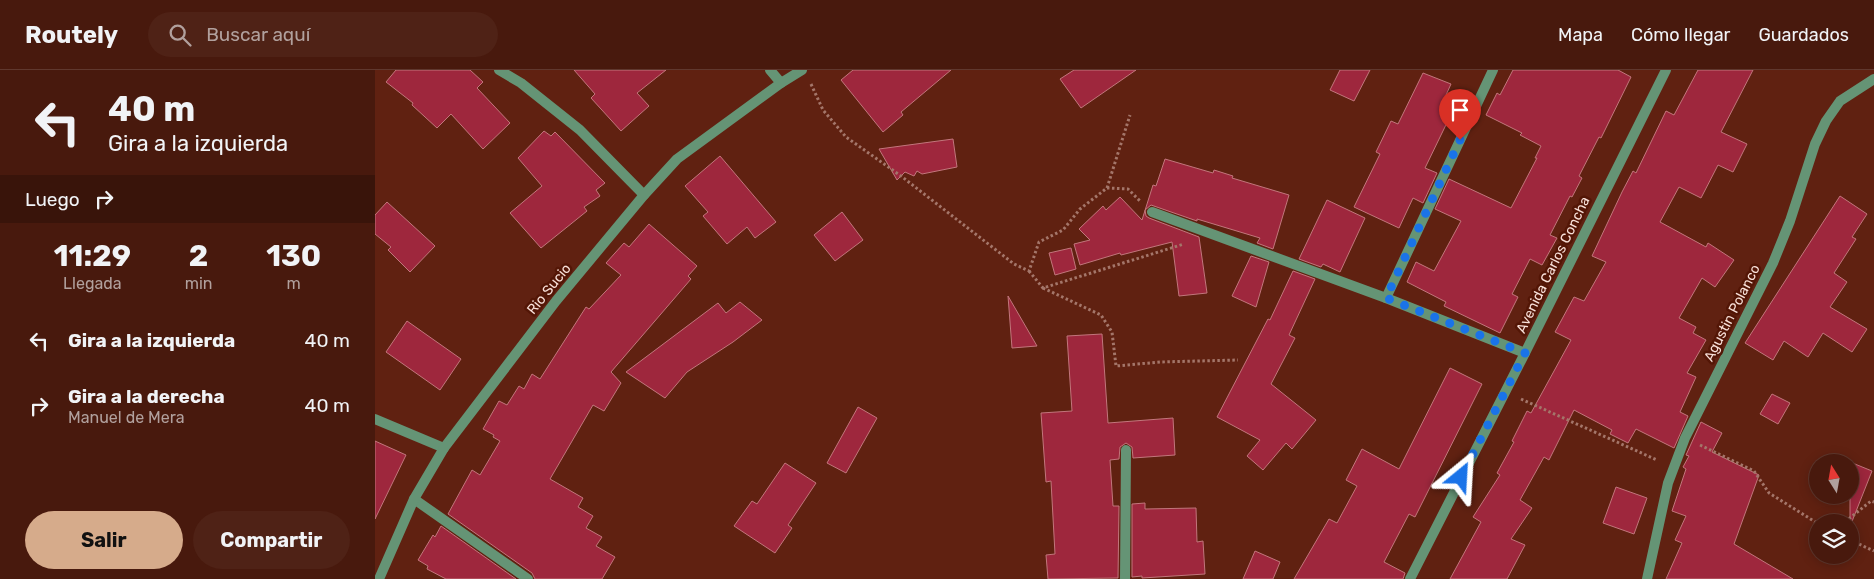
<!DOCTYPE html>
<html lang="es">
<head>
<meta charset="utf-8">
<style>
  :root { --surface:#48190d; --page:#4f2216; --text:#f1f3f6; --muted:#b1a09d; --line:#60382e; --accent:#d6ab8b }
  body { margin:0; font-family:Rubik,sans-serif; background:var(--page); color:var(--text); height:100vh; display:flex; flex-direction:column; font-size:19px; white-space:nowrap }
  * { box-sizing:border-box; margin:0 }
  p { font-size:16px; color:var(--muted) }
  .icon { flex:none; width:28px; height:28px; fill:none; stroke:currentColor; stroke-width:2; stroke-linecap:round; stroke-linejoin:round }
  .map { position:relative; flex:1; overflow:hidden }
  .panel { display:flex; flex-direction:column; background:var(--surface); width:375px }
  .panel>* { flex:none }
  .guide { background:#48190d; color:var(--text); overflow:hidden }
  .needle { width:32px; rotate:349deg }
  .controls { position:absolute; left:1434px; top:384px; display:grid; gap:10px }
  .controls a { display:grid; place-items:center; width:50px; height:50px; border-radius:50%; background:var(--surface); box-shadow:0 2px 12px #0003,0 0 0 1px var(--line); font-size:25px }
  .pin { position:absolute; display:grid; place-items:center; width:42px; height:42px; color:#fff; margin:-51px -21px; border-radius:50% 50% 50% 0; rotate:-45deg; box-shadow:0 0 5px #0007 }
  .pin .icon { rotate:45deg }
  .me { position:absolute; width:55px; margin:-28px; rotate:27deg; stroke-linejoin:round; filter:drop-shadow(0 0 4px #0008) }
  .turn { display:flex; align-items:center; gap:18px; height:105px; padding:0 25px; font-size:22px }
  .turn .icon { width:65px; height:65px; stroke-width:2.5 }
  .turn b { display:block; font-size:35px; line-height:42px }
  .then { display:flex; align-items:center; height:48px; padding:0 25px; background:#0003; gap:10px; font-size:19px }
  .eta { display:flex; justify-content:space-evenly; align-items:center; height:85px; text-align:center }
  .eta b { font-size:30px; font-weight:700; line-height:35px }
  .action { display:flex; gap:10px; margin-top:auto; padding:10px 25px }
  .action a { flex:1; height:58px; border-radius:30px; background:var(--accent); color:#111; font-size:20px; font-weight:700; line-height:58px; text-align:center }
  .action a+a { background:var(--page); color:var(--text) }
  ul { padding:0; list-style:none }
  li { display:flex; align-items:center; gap:15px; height:65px; padding:0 25px }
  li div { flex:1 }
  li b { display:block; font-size:19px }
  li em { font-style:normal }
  header { display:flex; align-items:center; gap:30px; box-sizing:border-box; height:70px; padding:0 25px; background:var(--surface); border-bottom:1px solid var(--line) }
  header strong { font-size:24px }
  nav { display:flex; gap:28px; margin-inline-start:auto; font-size:18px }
  .search { width:350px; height:45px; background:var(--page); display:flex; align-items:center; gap:12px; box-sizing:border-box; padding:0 18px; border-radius:28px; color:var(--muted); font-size:19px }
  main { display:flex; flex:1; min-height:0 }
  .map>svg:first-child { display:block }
</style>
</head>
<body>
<header>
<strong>Routely</strong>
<div class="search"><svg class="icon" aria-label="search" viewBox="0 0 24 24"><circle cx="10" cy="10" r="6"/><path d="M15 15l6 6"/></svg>Buscar aquí</div>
<nav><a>Mapa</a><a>Cómo llegar</a><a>Guardados</a></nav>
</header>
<main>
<section class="panel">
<div class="guide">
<div class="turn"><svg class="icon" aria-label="left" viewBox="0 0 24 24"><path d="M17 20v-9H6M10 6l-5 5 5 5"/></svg><div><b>40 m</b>Gira a la izquierda</div></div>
<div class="then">Luego<svg class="icon" aria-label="right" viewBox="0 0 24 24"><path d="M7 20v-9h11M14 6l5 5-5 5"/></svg></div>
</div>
<div class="eta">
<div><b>11:29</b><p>Llegada</p></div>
<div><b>2</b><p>min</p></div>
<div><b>130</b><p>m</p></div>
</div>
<ul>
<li><svg class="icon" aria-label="left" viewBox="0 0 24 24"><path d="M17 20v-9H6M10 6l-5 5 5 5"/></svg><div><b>Gira a la izquierda</b></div><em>40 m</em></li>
<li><svg class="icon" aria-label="right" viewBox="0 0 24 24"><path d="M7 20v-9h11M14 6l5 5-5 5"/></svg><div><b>Gira a la derecha</b><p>Manuel de Mera</p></div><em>40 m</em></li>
</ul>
<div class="action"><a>Salir</a><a>Compartir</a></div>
</section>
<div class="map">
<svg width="1499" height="509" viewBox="0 0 1499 509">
  <rect width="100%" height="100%" fill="#602111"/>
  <g fill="#9e273d" stroke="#c2767c">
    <path d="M 21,0 L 95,0 L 108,12 L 102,18 L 135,53 L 108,79 L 76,44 L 62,58 L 37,35 L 38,33 L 11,12 Z"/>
    <path d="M 199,0 L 291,0 L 262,23 L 274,36 L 246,61 L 216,28 L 220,24 Z"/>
    <path d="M 478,0 L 576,0 L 526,42 L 528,45 L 508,62 L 466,10 Z"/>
    <path d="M 699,0 L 761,0 L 706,38 L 685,9 Z"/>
    <path d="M 965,0 L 995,0 L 979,31 L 955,20 Z"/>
    <path d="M 1138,0 L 1243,0 L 1256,7 L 1226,68 L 1224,67 L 1204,106 L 1207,108 L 1197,127 L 1195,126 L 1175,165 L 1182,168 L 1167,195 L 1155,189 L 1137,224 L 1143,227 L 1125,263 L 1069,236 L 1071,232 L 1032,212 L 1041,192 L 1059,201 L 1086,151 L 1060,139 L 1074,109 L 1136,138 L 1162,88 L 1160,88 L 1166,76 L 1145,65 L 1147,63 L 1111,45 L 1122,23 L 1125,25 Z"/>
    <path d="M 1323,0 L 1378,0 L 1346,62 L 1372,74 L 1358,102 L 1343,95 L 1326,128 L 1304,117 L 1285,152 L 1331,177 L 1333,173 L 1359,190 L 1340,217 L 1327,208 L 1304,248 L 1321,257 L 1318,263 L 1331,270 L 1312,303 L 1321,307 L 1305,342 L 1313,346 L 1299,378 L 1261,359 L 1253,373 L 1235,364 L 1237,360 L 1199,340 L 1174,390 L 1169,387 L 1145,430 L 1157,438 L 1136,469 L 1150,475 L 1132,509 L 1075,509 L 1106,452 L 1098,447 L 1125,405 L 1122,403 L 1139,372 L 1137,371 L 1152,341 L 1156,343 L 1196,270 L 1180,262 L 1199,227 L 1209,231 L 1231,192 L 1217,186 L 1247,122 L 1258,101 L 1261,103 L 1291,41 L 1299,45 Z"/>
    <path d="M 1048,3 L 1076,14 L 1071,25 L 1083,30 L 1050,98 L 1062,103 L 1048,133 L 1038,128 L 1024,158 L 979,137 L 1005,84 L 1001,82 L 1016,51 L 1023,54 Z"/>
    <path d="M 169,61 L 176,66 L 180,62 L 230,113 L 221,120 L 225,126 L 209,137 L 212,141 L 166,178 L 135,143 L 167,116 L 143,88 Z"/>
    <path d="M 578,69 L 582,97 L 547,104 L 542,101 L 539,106 L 530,102 L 522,110 L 504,79 Z"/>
    <path d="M 345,86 L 401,152 L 380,168 L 372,157 L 352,174 L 328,146 L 333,142 L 310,116 Z"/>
    <path d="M 790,89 L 838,103 L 839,100 L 858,106 L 857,108 L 914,125 L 898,179 L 882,173 L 885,168 L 822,149 L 822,151 L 776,135 L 770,140 L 771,146 L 774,148 L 824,167 L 832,223 L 804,226 L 797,172 L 746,185 L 745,183 L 705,195 L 699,174 L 715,170 L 704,159 L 728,136 L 731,140 L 745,127 L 767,150 L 778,115 L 781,116 Z"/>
    <path d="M 1465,126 L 1492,144 L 1477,167 L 1481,169 L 1459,203 L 1472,212 L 1455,237 L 1492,259 L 1477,282 L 1448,263 L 1433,287 L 1409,271 L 1398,290 L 1370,273 Z"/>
    <path d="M 952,130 L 990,148 L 965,202 L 948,194 L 946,197 L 924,189 Z"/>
    <path d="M 12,132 L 60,176 L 35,202 L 13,180 L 16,177 L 0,164 L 0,145 Z"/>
    <path d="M 467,142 L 488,170 L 460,191 L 439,165 Z"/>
    <path d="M 274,154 L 322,196 L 313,206 L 316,209 L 236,302 L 246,313 L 229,341 L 218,335 L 175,409 L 208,428 L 203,437 L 218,446 L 211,458 L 227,467 L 221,476 L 240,487 L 227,509 L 160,509 L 157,503 L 73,444 L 97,400 L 105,405 L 125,371 L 118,367 L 119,365 L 108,359 L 124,331 L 132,335 L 144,316 L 149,319 L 157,304 L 165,309 L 211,237 L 214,239 L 246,205 L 231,193 L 249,173 L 254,177 Z"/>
    <path d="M 696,178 L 701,199 L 680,205 L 674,183 Z"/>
    <path d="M 876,186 L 894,192 L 881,237 L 857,226 Z"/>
    <path d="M 918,201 L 940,209 L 914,265 L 920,268 L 896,314 L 941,350 L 917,379 L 911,373 L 888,400 L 872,386 L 885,370 L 842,347 L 893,249 L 895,250 Z"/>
    <path d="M 633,226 L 662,276 L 637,278 Z"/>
    <path d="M 365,232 L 387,250 L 358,272 L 312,302 L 290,328 L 251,302 L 343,233 L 351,243 Z"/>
    <path d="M 32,251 L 86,289 L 65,320 L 11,282 Z"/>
    <path d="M 727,264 L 733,353 L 798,348 L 800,385 L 758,388 L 757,377 L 751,373 L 745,377 L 744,389 L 735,390 L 738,436 L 744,436 L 743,508 L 673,509 L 671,485 L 680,484 L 676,411 L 671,412 L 666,343 L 697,341 L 692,266 Z"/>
    <path d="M 1075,298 L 1107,314 L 1040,447 L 1034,444 L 1009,492 L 1030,503 L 1028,509 L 919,509 L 954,449 L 962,453 L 982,416 L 971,410 L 987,379 L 1024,399 Z"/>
    <path d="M 1397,324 L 1415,333 L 1403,354 L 1385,344 Z"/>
    <path d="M 483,337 L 502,348 L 471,403 L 452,393 Z"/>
    <path d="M 1326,352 L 1347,363 L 1337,382 L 1384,405 L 1359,474 L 1418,509 L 1291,509 L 1307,473 L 1300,470 L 1311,446 L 1297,441 L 1311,399 L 1308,397 L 1314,386 L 1311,385 Z"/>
    <path d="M 0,371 L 31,385 L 0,449 Z"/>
    <path d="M 1475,392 L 1497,401 L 1476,454 L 1475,454 Z"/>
    <path d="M 410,393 L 441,413 L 413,455 L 417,458 L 400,483 L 359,456 L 377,431 L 382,434 Z"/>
    <path d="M 1241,417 L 1272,428 L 1259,464 L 1228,453 Z"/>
    <path d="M 770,433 L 770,439 L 821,438 L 822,472 L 828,471 L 830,504 L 767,508 L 767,506 L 757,507 L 757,434 Z"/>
    <path d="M 66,456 L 141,509 L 71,509 L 52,499 L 53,496 L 43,490 L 58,465 L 60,467 Z"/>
    <path d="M 880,481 L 905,492 L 898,509 L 868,509 Z"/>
  </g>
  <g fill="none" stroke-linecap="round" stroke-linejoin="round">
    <g stroke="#a4766a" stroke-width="3" stroke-dasharray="2.5 2.5" stroke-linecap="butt">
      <path d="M 436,14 L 448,40 L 471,67 L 526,106 L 639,194 L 654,201 L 664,172 L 688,160 L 705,139 L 732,118 L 753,119 L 765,131"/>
      <path d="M 732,118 L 755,45"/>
      <path d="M 654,201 L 668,218 L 809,174"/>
      <path d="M 668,218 L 726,245 L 737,262 L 741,296 L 785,292 L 863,290"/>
      <path d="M 1146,329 L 1282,390"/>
      <path d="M 1325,375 L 1379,401 L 1394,423 L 1442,453"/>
      <path d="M 1470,452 L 1496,431 L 1499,432"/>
      <path d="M 1475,470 L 1499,481"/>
    </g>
    <g stroke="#659475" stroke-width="10">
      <path d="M 124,0 L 146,13 L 205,60 L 269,125"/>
      <path d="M 395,0 L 406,13"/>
      <path d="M 777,142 L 1011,228 L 1150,283"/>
      <path d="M 1011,228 L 1118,0"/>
      <path d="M 0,349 L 69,378"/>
      <path d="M 39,429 L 153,509"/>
      <path d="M 4,509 L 39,429 L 69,378 L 181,231 L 269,125 L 302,89 L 406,13 L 427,0"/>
      <path d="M 750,509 L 751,380"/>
      <path d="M 1272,509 L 1293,413 L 1310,368 L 1398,193 L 1415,151 L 1440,74 L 1451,51 L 1465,31 L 1499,9"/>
    </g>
    <path stroke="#659475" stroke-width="10" d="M 1035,509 L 1150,283 L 1291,0"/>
  </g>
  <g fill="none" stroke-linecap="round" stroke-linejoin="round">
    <path stroke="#1a73e8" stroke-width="9" stroke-dasharray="0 16.2" d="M 1085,70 L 1011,228 L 1150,283 L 1086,407"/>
  </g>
  <g text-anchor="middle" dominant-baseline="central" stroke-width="5" stroke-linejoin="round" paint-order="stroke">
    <g font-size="14" fill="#f9e1da" stroke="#531606">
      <text transform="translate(1178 195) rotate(-64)">Avenida Carlos Concha</text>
      <text transform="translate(174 219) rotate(-51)">Rio Sucio</text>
      <text transform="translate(1357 243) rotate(-63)">Agustin Polanco</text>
    </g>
  </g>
</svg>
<div class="controls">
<a><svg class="needle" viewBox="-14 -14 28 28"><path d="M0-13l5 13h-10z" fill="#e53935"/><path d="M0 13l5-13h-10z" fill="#b1a09d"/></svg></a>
<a><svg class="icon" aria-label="layers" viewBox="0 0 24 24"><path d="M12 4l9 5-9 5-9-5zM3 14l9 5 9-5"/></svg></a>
</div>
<div class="pin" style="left:1085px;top:70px;background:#d93025"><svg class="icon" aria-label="arrive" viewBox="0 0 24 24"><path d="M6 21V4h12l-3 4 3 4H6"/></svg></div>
<svg class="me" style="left:1086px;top:407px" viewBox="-20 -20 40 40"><path d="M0-17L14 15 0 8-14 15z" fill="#1a73e8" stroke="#fff" stroke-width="4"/></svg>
</div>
</main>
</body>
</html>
